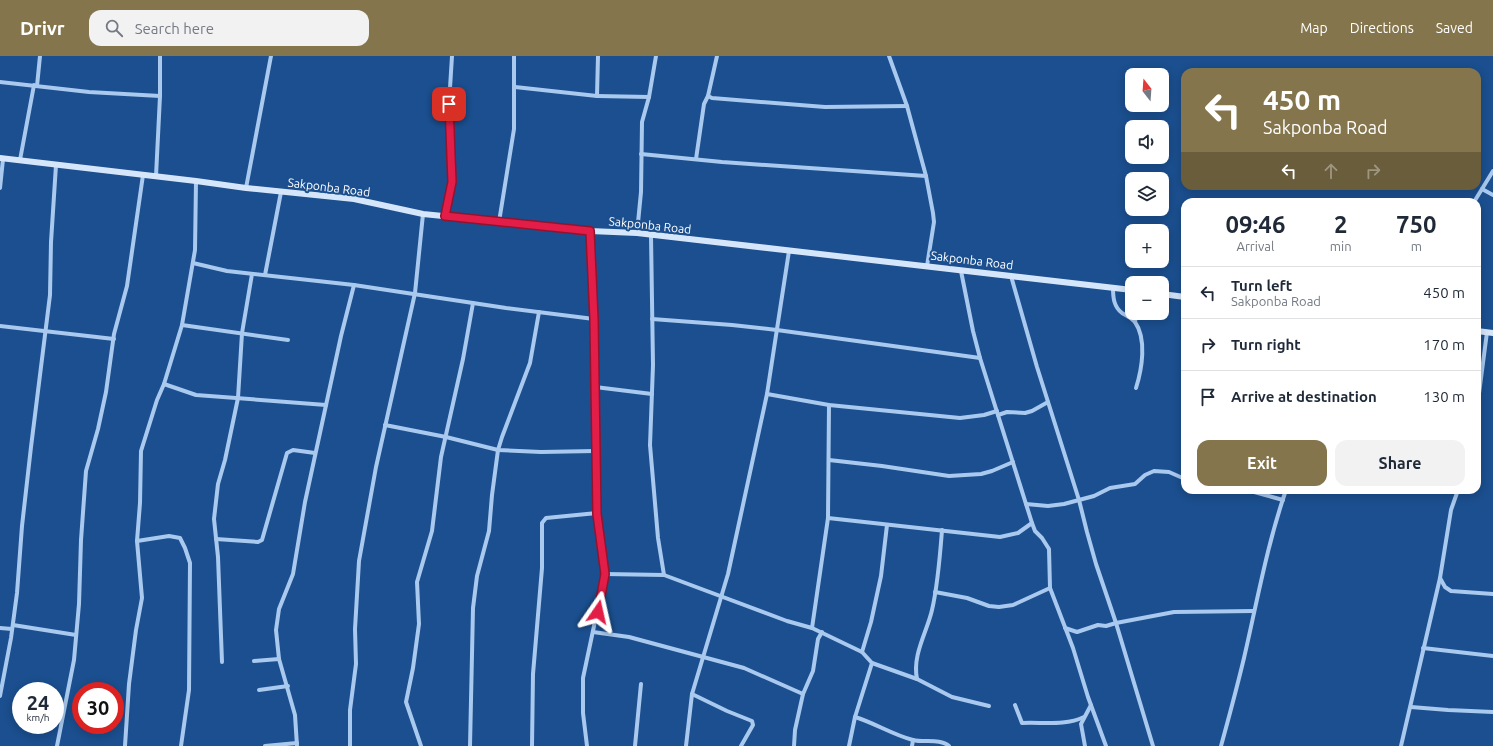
<!DOCTYPE html>
<html lang="en">
<head>
<meta charset="utf-8">
<style>
  :root { --surface:#fff; --page:#f2f2f3; --text:#1f2937; --muted:#747a83; --line:#e0e1e3; --accent:#84754c }
  body { margin:0; font-family:Ubuntu,sans-serif; background:var(--page); color:var(--text); height:100vh; display:flex; flex-direction:column; font-size:15px; white-space:nowrap }
  * { box-sizing:border-box; margin:0 }
  p { font-size:13px; color:var(--muted) }
  .icon { flex:none; width:22px; height:22px; fill:none; stroke:currentColor; stroke-width:2; stroke-linecap:round; stroke-linejoin:round }
  .map { position:relative; flex:1; overflow:hidden }
  .side { position:absolute; left:1181px; top:142px; width:300px; height:296px; display:flex; flex-direction:column; background:var(--surface); border-radius:12px; box-shadow:0 2px 10px #0003 }
  .side>* { flex:none }
  .top-card { position:absolute; left:1181px; top:12px; width:300px; height:122px; border-radius:12px; box-shadow:0 2px 10px #0003; background:#84754c; color:#fff; overflow:hidden }
  .needle { width:26px; rotate:343deg }
  .controls { position:absolute; left:1125px; top:12px; display:grid; gap:8px }
  .controls a { display:grid; place-items:center; width:44px; height:44px; border-radius:8px; background:var(--surface); box-shadow:0 2px 10px #0003; font-size:20px }
  .speed { position:absolute; left:12px; top:626px; display:flex; gap:8px; font-size:20px; font-weight:700; text-align:center }
  .speed>* { display:grid; place-content:center; width:52px; height:52px; border-radius:50%; background:var(--surface); box-shadow:0 2px 10px #0003; line-height:1 }
  .speed small { font-size:10px; font-weight:400 }
  .speed .limit { border:6px solid #d22; background:#fff; color:#111 }
  .pin { position:absolute; display:grid; place-items:center; width:34px; height:34px; color:#fff; margin:-17px; border-radius:8px; box-shadow:0 2px 6px #0006 }
  .me { position:absolute; width:44px; margin:-22px; rotate:11deg; stroke-linejoin:round; filter:drop-shadow(0 0 3px #0008) }
  .turn { display:flex; align-items:center; gap:14px; height:84px; padding:0 16px; font-size:18px }
  .turn .icon { width:52px; height:52px; stroke-width:2.5 }
  .turn b { display:block; font-size:28px; line-height:34px }
  .lanes { display:flex; align-items:center; height:38px; padding:0 16px; background:#0003; justify-content:center; gap:20px; direction:ltr }
  .lanes .off { opacity:.35 }
  .eta { display:flex; justify-content:space-evenly; align-items:center; height:68px; text-align:center }
  .eta b { font-size:24px; font-weight:600; line-height:28px }
  .button { display:flex; gap:8px; margin-top:auto; padding:8px 16px }
  .button a { flex:1; height:46px; border-radius:12px; background:var(--accent); color:#fff; font-size:16px; font-weight:600; line-height:46px; text-align:center }
  .button a+a { background:var(--page); color:var(--text) }
  ul { padding:0; list-style:none }
  li { display:flex; align-items:center; gap:12px; height:52px; padding:0 16px; border-top:1px solid var(--line) }
  li div { flex:1 }
  li b { display:block; font-size:15px }
  li em { font-style:normal }
  header { display:flex; align-items:center; gap:24px; box-sizing:border-box; height:56px; padding:0 20px; background:var(--accent); color:#fff }
  header strong { font-size:19px }
  nav { display:flex; gap:22px; margin-inline-start:auto; font-size:14px }
  .search { width:280px; height:36px; background:var(--page); display:flex; align-items:center; gap:10px; box-sizing:border-box; padding:0 14px; border-radius:12px; color:var(--muted); font-size:15px }
  .map>svg:first-child { display:block }
</style>
</head>
<body>
<header>
<strong>Drivr</strong>
<div class="search"><svg class="icon" aria-label="search" viewBox="0 0 24 24"><circle cx="10" cy="10" r="6"/><path d="M15 15l6 6"/></svg>Search here</div>
<nav><a>Map</a><a>Directions</a><a>Saved</a></nav>
</header>
<div class="map">
<svg width="1493" height="690" viewBox="0 0 1493 690">
  <rect width="100%" height="100%" fill="#1b4f8f"/>
  <g fill="none" stroke-linecap="round" stroke-linejoin="round">
    <g stroke="#a9c9ee" stroke-width="4">
      <path d="M 717,0 L 708,40 L 712,42 L 825,51 L 907,50"/>
      <path d="M 889,0 L 907,50 L 926,120 L 933,157 L 934,166 L 927,210"/>
      <path d="M 0,26 L 89,36 L 160,40"/>
      <path d="M 37,30 L 40,0"/>
      <path d="M 515,31 L 597,40 L 598,0"/>
      <path d="M 597,40 L 649,41"/>
      <path d="M 641,98 L 722,106 L 926,120"/>
      <path d="M 696,103 L 704,48 L 708,40"/>
      <path d="M 20,104 L 34,29"/>
      <path d="M 156,120 L 160,40 L 160,0"/>
      <path d="M 0,132 L 3,103"/>
      <path d="M 246,132 L 271,0"/>
      <path d="M 1482,133 L 1493,139"/>
      <path d="M 1474,146 L 1493,115"/>
      <path d="M 445,160 L 452,126 L 449,48 L 452,0"/>
      <path d="M 499,166 L 514,73 L 514,0"/>
      <path d="M 637,177 L 641,136 L 642,66 L 649,41 L 656,0"/>
      <path d="M 651,180 L 653,309 L 650,389 L 658,482 L 664,519"/>
      <path d="M 193,207 L 227,215 L 354,229 L 506,252 L 594,263"/>
      <path d="M 961,215 L 973,275 L 980,302 L 1032,467 L 1035,475 L 1042,482 L 1049,493 L 1050,532 L 1073,592 L 1088,641 L 1106,690"/>
      <path d="M 265,219 L 281,136"/>
      <path d="M 1011,220 L 1037,311 L 1079,444 L 1087,476 L 1096,508 L 1116,567 L 1153,690"/>
      <path d="M 1113,232 C 1113,242 1114,251 1122,257 C 1127,260 1131,261 1135,266 C 1147,283 1142,313 1136,332"/>
      <path d="M 652,263 L 732,269 L 777,274 L 980,302"/>
      <path d="M 1135,266 L 1136,257"/>
      <path d="M 182,269 L 288,284"/>
      <path d="M 0,270 L 114,283"/>
      <path d="M 164,328 L 196,339 L 326,349"/>
      <path d="M 595,331 L 652,338"/>
      <path d="M 767,338 L 829,349 L 960,362 L 984,359 L 997,355"/>
      <path d="M 1477,353 L 1487,276"/>
      <path d="M 998,359 L 1007,356 L 1025,357 L 1032,355 L 1048,346"/>
      <path d="M 385,369 L 446,381 L 498,394 L 541,396 L 595,395"/>
      <path d="M 829,404 L 882,410 L 949,420 L 981,418 L 992,415 L 1013,406"/>
      <path d="M 1247,434 L 1283,444"/>
      <path d="M 1026,448 L 1048,450 L 1064,448 L 1094,440 L 1110,432 L 1135,428 L 1145,419 L 1154,415 L 1169,416 L 1185,423"/>
      <path d="M 828,462 L 1000,481 L 1018,477 L 1032,467"/>
      <path d="M 216,483 L 258,486 L 262,484 L 287,397 L 293,394 L 315,397"/>
      <path d="M 137,485 L 169,480 L 180,482 L 185,492 L 190,507 L 189,634 L 181,690"/>
      <path d="M 605,518 L 664,519 L 787,565 L 812,572 L 828,462 L 829,349"/>
      <path d="M 1440,522 L 1445,531 L 1451,535 L 1493,538"/>
      <path d="M 935,536 L 967,542 L 989,550 L 999,551 L 1013,549 L 1050,532"/>
      <path d="M 13,569 L 76,579"/>
      <path d="M 0,572 L 12,573"/>
      <path d="M 812,572 L 862,596 L 872,607 L 917,623 L 952,641 L 989,650"/>
      <path d="M 1065,572 L 1077,576 L 1098,569 L 1106,570 L 1116,567 L 1174,556 L 1254,555"/>
      <path d="M 593,576 L 629,581 L 744,612 L 803,638"/>
      <path d="M 1423,592 L 1493,600"/>
      <path d="M 862,596 L 871,566 L 881,520 L 887,469"/>
      <path d="M 254,605 L 279,603"/>
      <path d="M 222,606 L 218,501 L 214,463 L 218,428 L 225,404 L 238,342 L 242,277 L 252,218"/>
      <path d="M 917,623 C 912,599 927,576 932,554 C 938,528 940,500 942,474"/>
      <path d="M 259,634 L 288,630"/>
      <path d="M 692,638 L 727,655 L 752,665 L 753,669 L 741,690"/>
      <path d="M 0,640 L 11,582 L 17,537 L 22,470 L 31,391 L 50,239 L 51,186 L 56,109"/>
      <path d="M 1015,649 L 1022,667 C 1043,666 1065,670 1084,661"/>
      <path d="M 1411,651 L 1448,654 L 1493,656"/>
      <path d="M 855,661 C 875,667 893,679 913,684 C 924,687 940,682 949,690"/>
      <path d="M 57,690 L 74,604 L 79,548 L 81,484 L 86,415 L 98,373 L 106,336 L 114,278 L 127,230 L 143,119"/>
      <path d="M 125,690 L 129,628 L 136,574 L 142,542 L 137,485 L 140,447 L 141,395 L 157,344 L 164,328 L 182,269 L 195,194 L 196,125"/>
      <path d="M 265,690 L 297,687"/>
      <path d="M 297,690 L 295,659 L 279,603 L 276,574 L 279,553 L 293,518 L 305,446 L 341,280 L 354,229"/>
      <path d="M 350,690 L 350,654 L 356,608 L 355,573 L 359,505 L 376,411 L 415,237 L 423,158"/>
      <path d="M 421,690 L 406,646 L 413,612 L 419,568 L 417,526 L 432,475 L 441,401 L 463,303 L 473,247"/>
      <path d="M 470,690 L 473,552 L 477,520 L 489,475 L 492,439 L 498,394 L 502,381 L 530,307 L 539,256"/>
      <path d="M 532,690 L 533,618 L 542,512 L 542,467 L 546,462 L 597,457"/>
      <path d="M 587,690 L 583,657 L 583,622 L 605,518 L 597,457 L 594,263 L 590,175"/>
      <path d="M 635,690 L 641,628"/>
      <path d="M 686,690 L 692,638 L 728,518 L 767,338 L 789,195"/>
      <path d="M 794,690 L 795,674 L 803,638 L 813,615 L 818,583 L 822,576"/>
      <path d="M 849,690 L 855,661 L 872,607"/>
      <path d="M 912,690 L 913,684"/>
      <path d="M 1085,690 L 1081,668 L 1091,649"/>
      <path d="M 1221,690 C 1229,661 1237,631 1244,602 C 1257,546 1267,489 1286,434"/>
      <path d="M 1401,690 L 1440,522 L 1451,454 L 1458,434"/>
    </g>
    <g stroke="#d6e6fa" stroke-width="6">
      <path d="M 0,102 L 196,125 L 246,132 L 354,143 L 423,158 L 590,175 L 637,177 L 1132,234"/>
      <path d="M 1162,238 L 1185,241"/>
      <path d="M 1477,275 L 1493,277"/>
    </g>
  </g>
  <g fill="none" stroke-linecap="round" stroke-linejoin="round">
    <defs>
      <path id="route" d="M 449,48 L 452,126 L 445,160 L 590,175 L 594,263 L 597,458 L 605,518 L 598,556"/>
    </defs>
    <use href="#route" stroke="#92132f" stroke-width="10"/>
    <use href="#route" stroke="#e11d48" stroke-width="7"/>
  </g>
  <g text-anchor="middle" dominant-baseline="central" stroke-width="4" stroke-linejoin="round" paint-order="stroke">
    <g font-size="12" fill="#fff" stroke="#1b4f8f">
      <text transform="translate(329 131) rotate(7)">Sakponba Road</text>
      <text transform="translate(650 169) rotate(6)">Sakponba Road</text>
      <text transform="translate(972 204) rotate(7)">Sakponba Road</text>
    </g>
  </g>
</svg>
<div class="controls">
<a><svg class="needle" viewBox="-14 -14 28 28"><path d="M0-13l5 13h-10z" fill="#e53935"/><path d="M0 13l5-13h-10z" fill="#747a83"/></svg></a>
<a><svg class="icon" aria-label="sound" viewBox="0 0 24 24"><path d="M4 9h4l5-4v14l-5-4H4zM17 9q2 3 0 6"/></svg></a>
<a><svg class="icon" aria-label="layers" viewBox="0 0 24 24"><path d="M12 4l9 5-9 5-9-5zM3 14l9 5 9-5"/></svg></a>
<a>+</a>
<a>−</a>
</div>
<div class="speed"><div>24<small>km/h</small></div><div class="limit">30</div></div>
<div class="pin" style="left:449px;top:48px;background:#d93025"><svg class="icon" aria-label="arrive" viewBox="0 0 24 24"><path d="M6 21V4h12l-3 4 3 4H6"/></svg></div>
<svg class="me" style="left:598px;top:556px" viewBox="-20 -20 40 40"><path d="M0-17L14 15 0 8-14 15z" fill="#e11d48" stroke="#fff" stroke-width="4"/></svg>
<div class="top-card">
<div class="turn"><svg class="icon" aria-label="left" viewBox="0 0 24 24"><path d="M17 20v-9H6M10 6l-5 5 5 5"/></svg><div><b>450 m</b>Sakponba Road</div></div>
<div class="lanes"><svg class="icon" aria-label="left" viewBox="0 0 24 24"><path d="M17 20v-9H6M10 6l-5 5 5 5"/></svg><svg class="icon off" aria-label="ahead" viewBox="0 0 24 24"><path d="M12 20V5M6 11l6-6 6 6"/></svg><svg class="icon off" aria-label="right" viewBox="0 0 24 24"><path d="M7 20v-9h11M14 6l5 5-5 5"/></svg></div>
</div>
<section class="side">
<div class="eta">
<div><b>09:46</b><p>Arrival</p></div>
<div><b>2</b><p>min</p></div>
<div><b>750</b><p>m</p></div>
</div>
<ul>
<li><svg class="icon" aria-label="left" viewBox="0 0 24 24"><path d="M17 20v-9H6M10 6l-5 5 5 5"/></svg><div><b>Turn left</b><p>Sakponba Road</p></div><em>450 m</em></li>
<li><svg class="icon" aria-label="right" viewBox="0 0 24 24"><path d="M7 20v-9h11M14 6l5 5-5 5"/></svg><div><b>Turn right</b></div><em>170 m</em></li>
<li><svg class="icon" aria-label="arrive" viewBox="0 0 24 24"><path d="M6 21V4h12l-3 4 3 4H6"/></svg><div><b>Arrive at destination</b></div><em>130 m</em></li>
</ul>
<div class="button"><a>Exit</a><a>Share</a></div>
</section>
</div>
</body>
</html>
